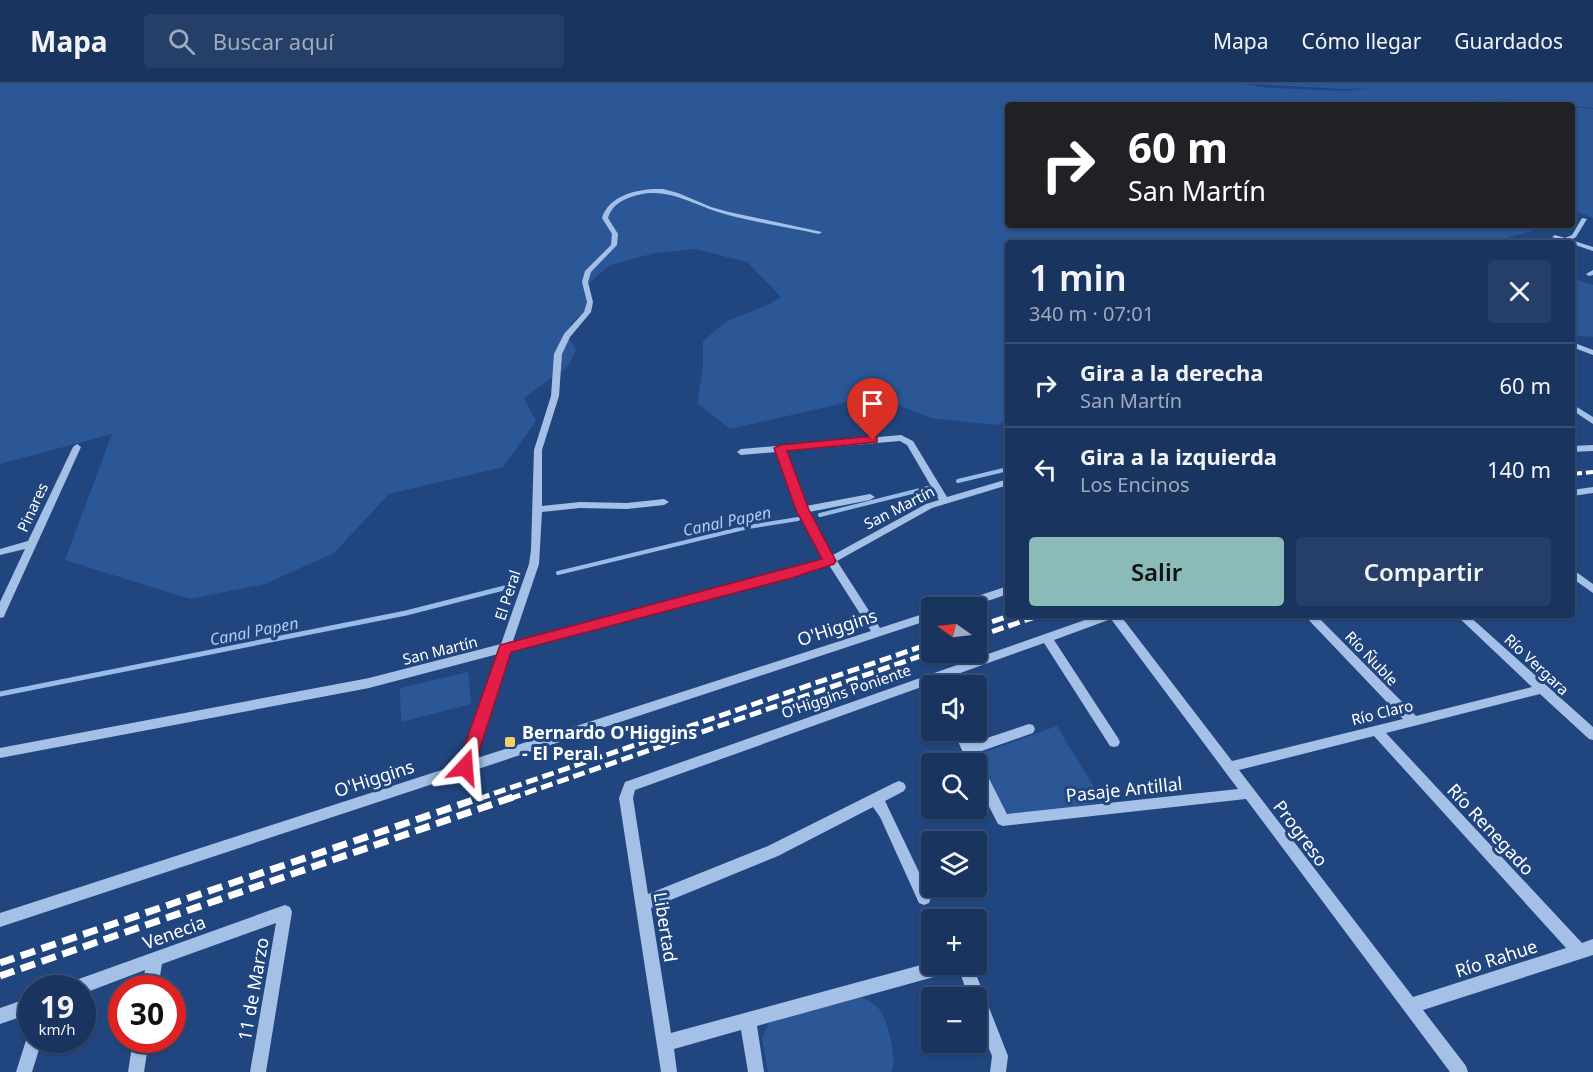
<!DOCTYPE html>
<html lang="es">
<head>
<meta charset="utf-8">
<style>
  :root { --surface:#19345f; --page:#263f68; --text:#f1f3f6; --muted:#9faabd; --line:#374f74; --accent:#8bbbb9 }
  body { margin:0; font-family:"Noto Sans",sans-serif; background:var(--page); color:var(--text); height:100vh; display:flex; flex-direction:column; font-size:22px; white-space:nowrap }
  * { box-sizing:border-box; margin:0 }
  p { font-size:20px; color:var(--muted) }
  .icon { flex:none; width:33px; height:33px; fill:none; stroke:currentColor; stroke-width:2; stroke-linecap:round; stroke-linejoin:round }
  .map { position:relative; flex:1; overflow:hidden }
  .sheet { position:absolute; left:1005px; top:156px; width:570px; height:378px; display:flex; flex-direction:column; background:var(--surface); border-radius:6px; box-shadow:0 2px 4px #0004,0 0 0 2px var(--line) }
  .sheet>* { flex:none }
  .hud { position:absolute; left:1005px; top:18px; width:570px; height:126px; border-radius:6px; box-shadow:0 2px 4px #0004,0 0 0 2px var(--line); background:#202124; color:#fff; overflow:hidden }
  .needle { width:39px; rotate:284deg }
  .fabs { position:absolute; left:921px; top:513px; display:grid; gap:12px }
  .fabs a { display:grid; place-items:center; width:66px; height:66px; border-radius:6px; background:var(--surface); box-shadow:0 2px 4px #0004,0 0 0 2px var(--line); font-size:30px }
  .speed { position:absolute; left:18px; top:891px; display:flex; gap:12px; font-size:30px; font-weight:700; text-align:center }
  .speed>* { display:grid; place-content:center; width:78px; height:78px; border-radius:50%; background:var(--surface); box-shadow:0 2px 4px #0004,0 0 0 2px var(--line); line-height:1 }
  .speed small { font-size:15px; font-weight:400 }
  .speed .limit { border:9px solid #d22; background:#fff; color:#111 }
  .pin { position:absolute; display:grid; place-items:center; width:51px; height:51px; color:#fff; margin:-62px -26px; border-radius:50% 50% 50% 0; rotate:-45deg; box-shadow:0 0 6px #0007 }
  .pin .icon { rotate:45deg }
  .me { position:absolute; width:66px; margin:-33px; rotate:19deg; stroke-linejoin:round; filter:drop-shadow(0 0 4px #0008) }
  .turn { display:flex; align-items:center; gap:21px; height:126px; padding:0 24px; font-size:27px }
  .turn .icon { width:78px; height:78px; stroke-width:2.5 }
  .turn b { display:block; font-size:42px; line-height:51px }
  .round { display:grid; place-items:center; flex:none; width:63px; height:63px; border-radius:6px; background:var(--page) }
  .summary { display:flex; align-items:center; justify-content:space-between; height:102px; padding:0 24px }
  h1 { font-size:36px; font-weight:600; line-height:45px }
  .action { display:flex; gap:12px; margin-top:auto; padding:12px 24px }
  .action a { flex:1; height:69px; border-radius:6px; background:var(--accent); color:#111; font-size:24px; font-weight:600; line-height:69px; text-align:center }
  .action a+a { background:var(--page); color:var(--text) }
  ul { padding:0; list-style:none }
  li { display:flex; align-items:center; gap:18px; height:84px; padding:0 24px; border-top:2px solid var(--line) }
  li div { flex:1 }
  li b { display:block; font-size:22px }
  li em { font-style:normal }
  header { display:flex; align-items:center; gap:36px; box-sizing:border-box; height:84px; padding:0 30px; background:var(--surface); border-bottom:2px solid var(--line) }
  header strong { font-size:28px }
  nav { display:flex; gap:33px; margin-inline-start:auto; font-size:21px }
  .search { width:420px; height:54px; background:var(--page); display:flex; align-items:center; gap:15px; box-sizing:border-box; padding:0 21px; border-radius:6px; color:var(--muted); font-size:22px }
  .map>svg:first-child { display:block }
</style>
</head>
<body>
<header>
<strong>Mapa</strong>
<div class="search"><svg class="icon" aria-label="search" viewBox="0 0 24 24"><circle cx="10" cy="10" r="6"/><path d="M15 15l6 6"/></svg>Buscar aquí</div>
<nav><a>Mapa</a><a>Cómo llegar</a><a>Guardados</a></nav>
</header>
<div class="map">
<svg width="1593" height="988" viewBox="0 0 1593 988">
  <rect width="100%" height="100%" fill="#21467f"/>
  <g fill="#2b5797">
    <path d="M 0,0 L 1243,0 L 1269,4 L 1346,7 L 1367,4 L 1344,5 L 1249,0 L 1593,0 L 1593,24 L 1416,6 L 1556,21 L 1008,21 L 1008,141 L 1537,141 L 1532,147 L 1509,153 L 1506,159 L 1008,159 L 1008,336 L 997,341 L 931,334 L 875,312 L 730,345 L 697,319 L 703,283 L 703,257 L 727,237 L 768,221 L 781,213 L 747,178 L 695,165 L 655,169 L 610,181 L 587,201 L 592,221 L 572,238 L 567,251 L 576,266 L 568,282 L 524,314 L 536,337 L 503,383 L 389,410 L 334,469 L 265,500 L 190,515 L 65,476 L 112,350 L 0,380 Z"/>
    <path d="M 1572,23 L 1593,25 L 1593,134 L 1572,125 Z"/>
    <path d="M 1572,194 L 1593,201 L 1593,253 L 1572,251 Z"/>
    <path d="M 468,588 L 471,620 L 401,638 L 400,604 Z"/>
    <path d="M 1057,642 L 1103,718 L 1014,732 L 1004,726 L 978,674 L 979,670 Z"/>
    <path d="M 859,912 C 866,914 878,922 882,929 C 888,940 898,978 891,988 L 768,988 L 762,954 L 769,939 Z"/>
  </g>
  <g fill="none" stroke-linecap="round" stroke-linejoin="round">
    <g stroke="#99bbe8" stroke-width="4">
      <path d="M 958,397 L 1008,385"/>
      <path d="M 820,431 L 928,404"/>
      <path d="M 558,489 L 748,443 L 798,435"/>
    </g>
    <path stroke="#99bbe8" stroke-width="5" d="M 0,610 L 406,529 L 512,502"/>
    <g fill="#a5c0e7" fill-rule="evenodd">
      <path d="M 663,105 L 678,109 L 711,123 L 729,128 L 822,148 L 819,150 C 789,143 758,139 728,131 C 692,122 665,98 626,115 C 617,119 611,124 608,134 L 618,150 L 617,161 L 591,188 L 588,198 L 593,218 L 591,228 L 570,253 L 562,270 L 559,312 L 542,366 L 542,422 L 580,418 L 627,419 L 664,415 L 669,418 L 664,421 L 627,425 L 580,424 L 542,428 L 539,480 L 513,557 L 790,486 L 825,475 C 802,440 791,406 777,368 L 741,371 L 737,368 L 741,365 L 901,351 L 913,357 L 947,413 L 1008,395 L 1008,401 L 932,424 L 837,477 L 880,544 L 932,527 L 932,535 L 0,843 L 0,829 L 460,680 L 498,570 L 369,604 L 0,674 L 0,664 L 369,594 L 501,560 L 529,480 L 531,466 L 534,366 L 551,312 L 554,270 L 564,250 L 584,228 L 587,218 L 582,198 L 585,187 L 611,161 L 612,150 L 602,134 C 609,110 641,104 663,105 ZM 900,357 L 907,361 L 939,416 L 926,420 L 833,471 L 819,450 L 809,428 L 870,416 L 875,413 L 870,410 L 806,422 L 785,367 ZM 829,481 L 871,547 L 474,675 L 510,566 L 792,493 Z"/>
      <path d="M 1582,134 L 1587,135 L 1576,153 L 1571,156 L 1593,163 L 1593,167 L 1552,153 L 1555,151 L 1565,154 L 1572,151 Z"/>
      <path d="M 1593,186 L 1593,191 L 1589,192 L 1586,190 Z"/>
      <path d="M 1572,258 L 1593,266 L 1593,271 L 1572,263 Z"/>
      <path d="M 1572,320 L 1593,333 L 1593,340 L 1572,326 Z"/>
      <path d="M 77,360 L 81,363 L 5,530 L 4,533 L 0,534 L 0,518 L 25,465 L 0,471 L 0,465 L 28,457 L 73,363 Z"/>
      <path d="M 1593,361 L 1593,367 L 1572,368 L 1572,362 Z"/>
      <path d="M 1593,403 L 1593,409 L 1572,412 L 1572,406 Z"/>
      <path d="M 1572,485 L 1593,500 L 1593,509 L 1572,494 Z"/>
      <path d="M 1008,502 L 1008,510 L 967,524 L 949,524 L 950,521 Z"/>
      <path d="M 1099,531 L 1120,531 L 1232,677 L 1403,635 L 1304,531 L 1316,531 L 1416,632 L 1532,603 L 1456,531 L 1468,531 L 1593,643 L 1593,656 L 1589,655 L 1540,610 L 1386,649 L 1582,859 L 1593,855 L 1593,871 L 1423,926 L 1466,982 L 1468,988 L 1450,988 L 1246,715 L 1003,742 L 998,740 L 976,697 L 976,680 L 968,680 L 953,646 L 965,646 L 972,659 L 1029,640 L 1033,641 L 1035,645 L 1033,649 L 976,669 L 1007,730 L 1238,705 L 1111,535 L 1054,556 L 1118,654 L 1120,658 L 1118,662 L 1114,663 L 1110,662 L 1044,559 L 635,706 L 633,714 L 648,810 L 768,762 L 894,699 L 899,697 L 904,699 L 906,703 L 904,707 L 885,717 L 929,809 L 931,814 L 929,819 L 924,821 L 919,819 L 880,733 L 873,723 L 778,772 L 651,824 L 671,949 L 932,878 L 932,880 L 972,880 L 1008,972 L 1006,988 L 990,988 L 992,972 L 976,933 L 976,914 L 969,914 L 959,886 L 757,942 L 764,988 L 748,988 L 741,946 L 674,965 L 677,988 L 661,988 L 619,714 L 625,698 ZM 1374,652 L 1566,864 L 1413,913 L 1239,686 Z"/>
      <path d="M 285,821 L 290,823 L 292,828 L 266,988 L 250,988 L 276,839 L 162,880 L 158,904 L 142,904 L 145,886 L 82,910 L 82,904 L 68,904 L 70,898 L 76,896 Z"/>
      <path d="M 32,913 L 32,929 L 0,940 L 0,924 Z"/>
      <path d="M 32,949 L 32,956 L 42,956 L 32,988 L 16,988 L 28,950 Z"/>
      <path d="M 133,956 L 149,956 L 144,988 L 128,988 Z"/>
    </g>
    <path stroke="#fff" stroke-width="4" stroke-dasharray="10 4" stroke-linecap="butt" d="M 1572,390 L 1593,388"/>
    <g stroke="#fff" stroke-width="5" stroke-dasharray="12 5" stroke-linecap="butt">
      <path d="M 976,543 L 1012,531"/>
      <path d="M 976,553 L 1041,531"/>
      <path d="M 478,715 L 932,559"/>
      <path d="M 509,715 L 932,568"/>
    </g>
    <g stroke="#fff" stroke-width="7" stroke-dasharray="15 7" stroke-linecap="butt">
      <path d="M 0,879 L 482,713"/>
      <path d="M 0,892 L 513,713"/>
    </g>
  </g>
  <path fill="#e11d48" stroke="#92132f" stroke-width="1.5" d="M 873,352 L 877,353 L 877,358 L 787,367 L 809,426 L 836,477 L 834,480 L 792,494 L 511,568 L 474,683 L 471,688 L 465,690 L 460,688 L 457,683 L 500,561 L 822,475 L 796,426 L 774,364 L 780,361 Z"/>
  <rect fill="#f4d166" stroke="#21467f" stroke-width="2" x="504" y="652" width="12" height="12" rx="3"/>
  <g text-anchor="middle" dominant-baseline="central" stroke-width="6" stroke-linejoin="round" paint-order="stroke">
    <g font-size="15" fill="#fff" stroke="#21467f">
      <text transform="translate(32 423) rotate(-65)">Pinares</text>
      <text transform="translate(899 423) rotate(-27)">San Martín</text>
      <text transform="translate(507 511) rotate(-72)">El Peral</text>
      <text transform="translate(440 566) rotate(-14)">San Martín</text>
      <text transform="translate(1372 574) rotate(46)">Río Ñuble</text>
      <text transform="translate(1537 580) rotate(43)">Río Vergara</text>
      <text transform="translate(846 607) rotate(-19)">O'Higgins Poniente</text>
      <text transform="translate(1382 628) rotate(-14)">Río Claro</text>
    </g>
    <g font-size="16" font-style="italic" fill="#b0caef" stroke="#21467f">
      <text transform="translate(727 437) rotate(-12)">Canal Papen</text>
      <text transform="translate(254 547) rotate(-11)">Canal Papen</text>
    </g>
    <g font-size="18" fill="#fff" stroke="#21467f">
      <text transform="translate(837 543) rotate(-18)">O'Higgins</text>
      <text transform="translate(374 694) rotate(-18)">O'Higgins</text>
      <text transform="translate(1124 705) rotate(-6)">Pasaje Antillal</text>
      <text transform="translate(1491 745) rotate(47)">Río Renegado</text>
      <text transform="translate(1301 749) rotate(53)">Progreso</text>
      <text transform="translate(666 843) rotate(81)">Libertad</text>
      <text transform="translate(174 848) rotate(-20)">Venecia</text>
      <text transform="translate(1496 874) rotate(-18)">Río Rahue</text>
      <text transform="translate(253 905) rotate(-80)">11 de Marzo</text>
    </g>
    <g font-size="18" font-weight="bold" fill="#fff" stroke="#21467f" text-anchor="start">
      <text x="522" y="648">Bernardo O'Higgins<tspan x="522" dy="21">- El Peral</tspan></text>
    </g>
  </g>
</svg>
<div class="fabs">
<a><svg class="needle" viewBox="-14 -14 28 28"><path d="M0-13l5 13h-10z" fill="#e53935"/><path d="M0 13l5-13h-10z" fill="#9faabd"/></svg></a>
<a><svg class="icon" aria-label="sound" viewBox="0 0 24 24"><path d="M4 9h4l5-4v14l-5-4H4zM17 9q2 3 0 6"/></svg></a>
<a><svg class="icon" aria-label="search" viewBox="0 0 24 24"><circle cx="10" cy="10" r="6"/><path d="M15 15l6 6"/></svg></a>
<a><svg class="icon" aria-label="layers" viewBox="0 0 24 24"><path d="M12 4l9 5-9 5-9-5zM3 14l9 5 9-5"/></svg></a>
<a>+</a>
<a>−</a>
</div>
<div class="speed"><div>19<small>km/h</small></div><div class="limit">30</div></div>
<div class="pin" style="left:873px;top:356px;background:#d93025"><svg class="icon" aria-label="arrive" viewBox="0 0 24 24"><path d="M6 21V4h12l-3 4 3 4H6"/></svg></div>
<svg class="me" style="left:465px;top:683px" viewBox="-20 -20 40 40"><path d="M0-17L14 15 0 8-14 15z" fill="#e11d48" stroke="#fff" stroke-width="4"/></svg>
<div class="hud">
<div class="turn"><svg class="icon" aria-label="right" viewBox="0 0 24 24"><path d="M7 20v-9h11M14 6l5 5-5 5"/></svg><div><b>60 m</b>San Martín</div></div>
</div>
<section class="sheet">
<div class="summary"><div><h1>1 min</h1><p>340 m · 07:01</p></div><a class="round"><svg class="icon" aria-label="close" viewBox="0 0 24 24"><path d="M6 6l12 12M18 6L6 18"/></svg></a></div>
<ul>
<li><svg class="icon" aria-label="right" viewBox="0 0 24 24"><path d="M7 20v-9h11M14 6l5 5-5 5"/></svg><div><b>Gira a la derecha</b><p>San Martín</p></div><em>60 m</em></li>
<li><svg class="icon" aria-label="left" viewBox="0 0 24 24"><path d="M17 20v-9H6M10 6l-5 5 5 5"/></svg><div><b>Gira a la izquierda</b><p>Los Encinos</p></div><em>140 m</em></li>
</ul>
<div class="action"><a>Salir</a><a>Compartir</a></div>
</section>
</div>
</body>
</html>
